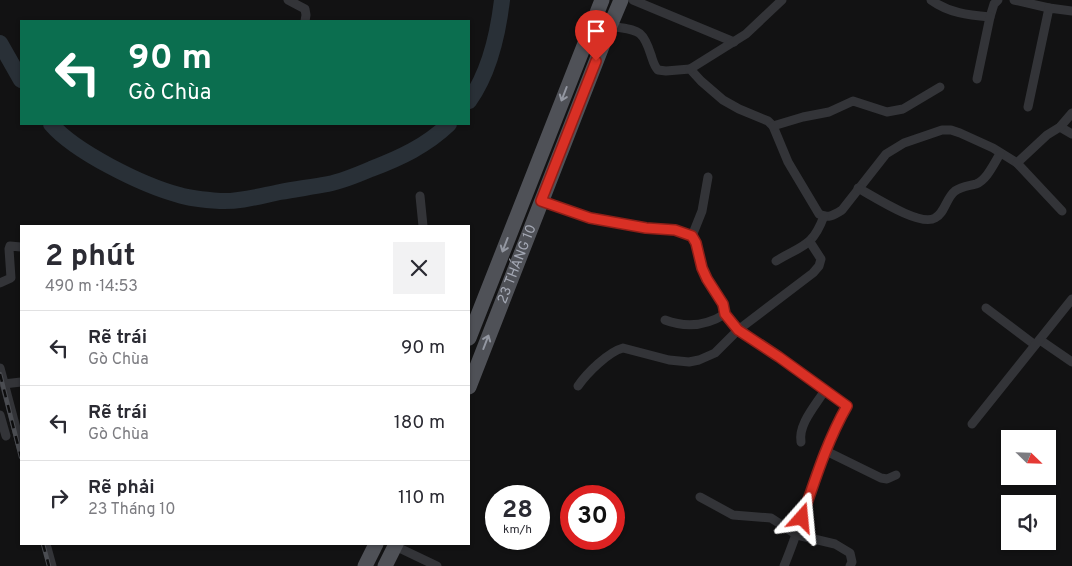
<!DOCTYPE html>
<html lang="vi">
<head>
<meta charset="utf-8">
<style>
  :root { --surface:#fff; --page:#f2f2f3; --text:#2b2b33; --muted:#7c7c81; --line:#e1e1e2 }
  body { margin:0; font-family:Overpass,sans-serif; background:var(--page); color:var(--text); height:100vh; display:flex; flex-direction:column; font-size:19px; white-space:nowrap }
  * { box-sizing:border-box; margin:0 }
  p { font-size:16px; color:var(--muted) }
  .icon { flex:none; width:28px; height:28px; fill:none; stroke:currentColor; stroke-width:2; stroke-linecap:round; stroke-linejoin:round }
  .map { position:relative; flex:1; overflow:hidden }
  .drawer { position:absolute; left:20px; top:225px; width:450px; height:320px; display:flex; flex-direction:column; background:var(--surface); border-radius:0px; box-shadow:0 1px 4px #0004 }
  .drawer>* { flex:none }
  .hud { position:absolute; left:20px; top:20px; width:450px; height:105px; border-radius:0px; box-shadow:0 1px 4px #0004; background:#0b6e4f; color:#fff; overflow:hidden }
  .needle { width:32px; rotate:113deg }
  .buttons { position:absolute; left:1001px; top:430px; display:grid; gap:10px }
  .buttons a { display:grid; place-items:center; width:55px; height:55px; border-radius:0px; background:var(--surface); box-shadow:0 1px 4px #0004; font-size:25px }
  .speed { position:absolute; left:485px; top:485px; display:flex; gap:10px; font-size:25px; font-weight:700; text-align:center }
  .speed>* { display:grid; place-content:center; width:65px; height:65px; border-radius:50%; background:var(--surface); box-shadow:0 1px 4px #0004; line-height:1 }
  .speed small { font-size:12px; font-weight:400 }
  .speed .limit { border:8px solid #d22; background:#fff; color:#111 }
  .pin { position:absolute; display:grid; place-items:center; width:42px; height:42px; color:#fff; margin:-51px -21px; border-radius:50% 50% 50% 0; rotate:-45deg; box-shadow:0 0 5px #0007 }
  .pin .icon { rotate:45deg }
  .me { position:absolute; width:55px; margin:-28px; rotate:18deg; stroke-linejoin:round; filter:drop-shadow(0 0 4px #0008) }
  .turn { display:flex; align-items:center; gap:18px; height:105px; padding:0 25px; font-size:22px }
  .turn .icon { width:65px; height:65px; stroke-width:2.5 }
  .turn b { display:block; font-size:35px; line-height:42px }
  .round { display:grid; place-items:center; flex:none; width:52px; height:52px; border-radius:0px; background:var(--page) }
  .overview { display:flex; align-items:center; justify-content:space-between; height:85px; padding:0 25px }
  h1 { font-size:30px; font-weight:700; line-height:38px }
  ul { padding:0; list-style:none }
  li { display:flex; align-items:center; gap:15px; height:75px; padding:0 25px; border-top:1px solid var(--line) }
  li div { flex:1 }
  li b { display:block; font-size:19px }
  li em { font-style:normal }
  .map>svg:first-child { display:block }
</style>
</head>
<body>
<div class="map">
<svg width="1072" height="566" viewBox="0 0 1072 566">
  <rect width="100%" height="100%" fill="#121213"/>
  <g fill="none" stroke-linecap="round" stroke-linejoin="round">
    <g stroke="#293037" stroke-width="16">
      <path d="M 0,43 L 21,80"/>
      <path d="M 469,101 C 489,73 498,34 502,0"/>
      <path d="M 51,124 C 75,152 142,185 179,195 C 192,199 206,200 220,201 C 240,202 260,196 280,192 C 296,189 312,187 328,184 C 343,181 357,175 371,169 C 400,158 426,146 449,124"/>
    </g>
    <g stroke="#333438" stroke-width="9">
      <path d="M 288,0 L 305,9 L 306,15 L 305,21"/>
      <path d="M 633,0 L 734,42"/>
      <path d="M 931,0 C 949,13 968,15 990,17 L 994,4 L 998,0"/>
      <path d="M 1014,0 L 1049,8"/>
      <path d="M 610,26 C 637,31 642,27 651,55 C 653,61 654,66 658,70 L 666,71 L 690,69 L 701,81 L 723,100 L 739,109 L 768,121 L 773,126 L 788,162 L 819,214 C 828,219 834,215 842,210 L 886,154 L 904,143 L 942,130 L 951,130 L 960,133 L 993,148 L 1017,163"/>
      <path d="M 690,69 L 746,34 L 782,0"/>
      <path d="M 977,79 L 990,17"/>
      <path d="M 1028,107 L 1049,8 L 1072,11"/>
      <path d="M 773,126 L 803,117 L 829,112 L 853,101 L 887,112 L 903,109 L 940,87"/>
      <path d="M 1060,127 L 1072,134"/>
      <path d="M 858,188 C 873,196 920,227 935,218 C 945,213 946,198 955,191 C 962,186 969,186 976,184 C 987,180 994,163 1000,154"/>
      <path d="M 420,196 L 423,226"/>
      <path d="M 541,201 L 590,218 L 646,228 L 675,230 L 692,236 L 696,243 L 702,268 L 707,279 L 719,297 L 725,314 L 738,330 L 779,357 L 847,406 C 819,456 806,513 784,566"/>
      <path d="M 1062,211 L 1017,163 L 1047,135 L 1060,127 L 1072,113"/>
      <path d="M 692,236 L 702,211 L 708,177"/>
      <path d="M 776,261 C 802,245 812,248 824,216"/>
      <path d="M 0,283 L 11,278 L 9,249 L 10,246 L 21,247"/>
      <path d="M 986,308 L 1035,345"/>
      <path d="M 665,320 C 686,328 706,326 725,314"/>
      <path d="M 1040,340 L 1072,362"/>
      <path d="M 0,368 L 21,447"/>
      <path d="M 4,384 L 21,382"/>
      <path d="M 578,386 C 587,373 608,352 623,348 L 669,360 L 689,362 L 699,360 L 715,353 L 738,330 L 813,273 L 819,266 L 821,259 L 810,242"/>
      <path d="M 0,415 L 6,436"/>
      <path d="M 972,424 L 1072,299"/>
      <path d="M 801,442 C 798,424 816,405 825,390"/>
      <path d="M 826,451 L 881,478 L 887,479 L 896,475"/>
      <path d="M 700,497 L 733,515 L 771,518 L 797,535 L 835,544 L 850,553 L 852,562 L 850,566"/>
      <path d="M 46,544 L 52,566"/>
      <path d="M 395,546 L 437,566"/>
    </g>
    <g stroke="#4f5157" stroke-width="15">
      <path d="M 469,338 L 602,0"/>
      <path id="s1" d="M 469,387 L 610,26 L 621,0"/>
      <path d="M 365,566 L 376,544"/>
      <path d="M 385,566 L 396,544"/>
    </g>
    <defs>
      <g id="rail">
        <path d="M 0,374 L 21,457"/>
        <path d="M 43,544 L 49,566"/>
      </g>
    </defs>
    <use href="#rail" stroke="#4a4c51" stroke-width="4.5"/>
    <use href="#rail" stroke="#0d0d0e" stroke-width="2.5" stroke-dasharray="8" stroke-linecap="butt"/>
  </g>
  <defs><path id="oneway-shaft" d="M-6 0H5M1.5-3L5.5 0L1.5 3" fill="none" stroke-width="1.6" stroke-linecap="round" stroke-linejoin="round" transform="scale(1.25)"/></defs>
  <g stroke="#9397a1">
    <use href="#oneway-shaft" transform="translate(564 94) rotate(111)"/>
    <use href="#oneway-shaft" transform="translate(505 245) rotate(111)"/>
    <use href="#oneway-shaft" transform="translate(486 342) rotate(-69)"/>
  </g>
  <g fill="none" stroke-linecap="round" stroke-linejoin="round">
    <defs>
      <path id="route" d="M 596,61 L 541,201 L 590,218 L 646,228 L 675,230 L 692,236 L 696,243 L 702,268 L 707,279 L 723,304 L 725,314 L 738,330 L 779,357 L 847,406 C 827,441 815,480 802,518"/>
    </defs>
    <use href="#route" stroke="#8d1f18" stroke-width="12"/>
    <use href="#route" stroke="#d93025" stroke-width="9"/>
  </g>
  <g text-anchor="middle" dominant-baseline="central" stroke-width="4" stroke-linejoin="round" paint-order="stroke">
    <g font-size="14" fill="#a4a8b4" stroke="#0d0d0e">
      <text stroke="none"><textPath href="#s1" startOffset="132">23 THÁNG 10</textPath></text>
    </g>
  </g>
</svg>
<div class="buttons">
<a><svg class="needle" viewBox="-14 -14 28 28"><path d="M0-13l5 13h-10z" fill="#e53935"/><path d="M0 13l5-13h-10z" fill="#7c7c81"/></svg></a>
<a><svg class="icon" aria-label="sound" viewBox="0 0 24 24"><path d="M4 9h4l5-4v14l-5-4H4zM17 9q2 3 0 6"/></svg></a>
</div>
<div class="speed"><div>28<small>km/h</small></div><div class="limit">30</div></div>
<div class="pin" style="left:596px;top:61px;background:#d93025"><svg class="icon" aria-label="arrive" viewBox="0 0 24 24"><path d="M6 21V4h12l-3 4 3 4H6"/></svg></div>
<svg class="me" style="left:802px;top:518px" viewBox="-20 -20 40 40"><path d="M0-17L14 15 0 8-14 15z" fill="#d93025" stroke="#fff" stroke-width="4"/></svg>
<div class="hud">
<div class="turn"><svg class="icon" aria-label="left" viewBox="0 0 24 24"><path d="M17 20v-9H6M10 6l-5 5 5 5"/></svg><div><b>90 m</b>Gò Chùa</div></div>
</div>
<section class="drawer">
<div class="overview"><div><h1>2 phút</h1><p>490 m · 14:53</p></div><a class="round"><svg class="icon" aria-label="close" viewBox="0 0 24 24"><path d="M6 6l12 12M18 6L6 18"/></svg></a></div>
<ul>
<li><svg class="icon" aria-label="left" viewBox="0 0 24 24"><path d="M17 20v-9H6M10 6l-5 5 5 5"/></svg><div><b>Rẽ trái</b><p>Gò Chùa</p></div><em>90 m</em></li>
<li><svg class="icon" aria-label="left" viewBox="0 0 24 24"><path d="M17 20v-9H6M10 6l-5 5 5 5"/></svg><div><b>Rẽ trái</b><p>Gò Chùa</p></div><em>180 m</em></li>
<li><svg class="icon" aria-label="right" viewBox="0 0 24 24"><path d="M7 20v-9h11M14 6l5 5-5 5"/></svg><div><b>Rẽ phải</b><p>23 Tháng 10</p></div><em>110 m</em></li>
</ul>
</section>
</div>
</body>
</html>
